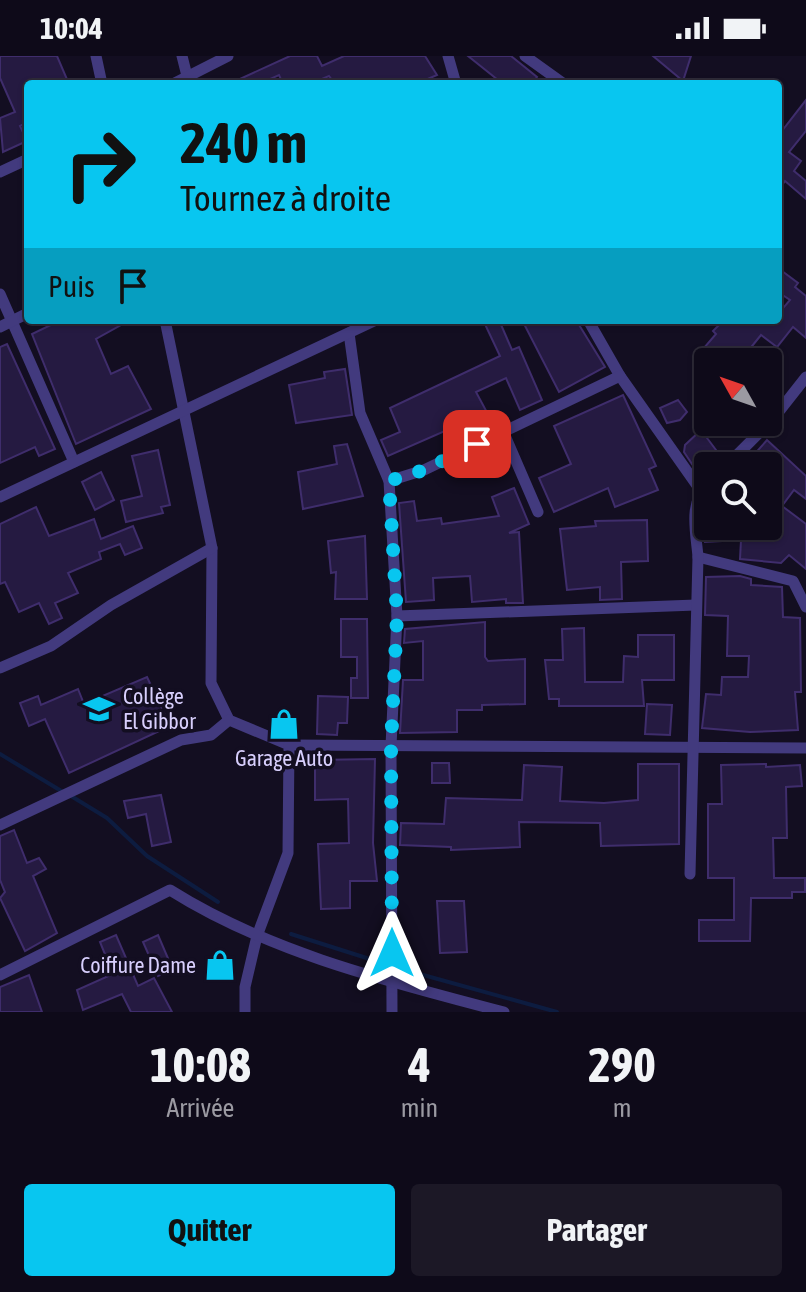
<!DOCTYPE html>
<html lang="fr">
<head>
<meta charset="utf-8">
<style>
  :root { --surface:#0e0a19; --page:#1c1826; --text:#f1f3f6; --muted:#9b9aa2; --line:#2e2b38; --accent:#08c6f0 }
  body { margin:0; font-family:"Asap Condensed",sans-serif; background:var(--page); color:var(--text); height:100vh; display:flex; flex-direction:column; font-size:30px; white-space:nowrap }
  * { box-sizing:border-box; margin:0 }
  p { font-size:26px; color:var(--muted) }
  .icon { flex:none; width:44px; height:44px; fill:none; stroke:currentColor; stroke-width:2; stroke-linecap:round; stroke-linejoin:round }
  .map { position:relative; height:956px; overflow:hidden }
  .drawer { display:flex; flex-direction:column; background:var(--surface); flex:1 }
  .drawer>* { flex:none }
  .hud { position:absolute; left:24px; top:24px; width:758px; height:244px; border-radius:8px; box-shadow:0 2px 6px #0004,0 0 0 2px var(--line); background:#08c6f0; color:#111; overflow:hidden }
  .needle { width:52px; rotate:310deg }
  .controls { position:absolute; left:694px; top:292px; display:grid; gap:16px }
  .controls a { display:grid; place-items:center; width:88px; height:88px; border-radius:8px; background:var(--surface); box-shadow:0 2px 6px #0004,0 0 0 2px var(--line); font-size:40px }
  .pin { position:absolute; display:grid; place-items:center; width:68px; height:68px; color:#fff; margin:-34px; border-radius:16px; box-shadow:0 4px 12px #0006 }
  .me { position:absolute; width:88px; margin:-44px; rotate:0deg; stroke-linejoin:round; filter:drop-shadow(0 0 6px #0008) }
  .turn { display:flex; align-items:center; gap:28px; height:168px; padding:0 24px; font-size:36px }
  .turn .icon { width:104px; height:104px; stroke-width:2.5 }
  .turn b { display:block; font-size:56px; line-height:68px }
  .then { display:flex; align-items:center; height:76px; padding:0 24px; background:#0003; gap:16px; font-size:30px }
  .eta { display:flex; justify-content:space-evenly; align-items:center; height:136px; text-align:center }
  .eta b { font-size:48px; font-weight:700; line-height:56px }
  .cta { display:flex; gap:16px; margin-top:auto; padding:16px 24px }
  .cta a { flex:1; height:92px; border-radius:8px; background:var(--accent); color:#111; font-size:32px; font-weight:700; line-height:92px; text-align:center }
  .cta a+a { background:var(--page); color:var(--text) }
  .status { display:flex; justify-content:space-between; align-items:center; height:56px; padding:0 40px; background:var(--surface); direction:ltr }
  .status svg { height:22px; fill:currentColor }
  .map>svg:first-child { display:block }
</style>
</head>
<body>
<div class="status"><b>10:04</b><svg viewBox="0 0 49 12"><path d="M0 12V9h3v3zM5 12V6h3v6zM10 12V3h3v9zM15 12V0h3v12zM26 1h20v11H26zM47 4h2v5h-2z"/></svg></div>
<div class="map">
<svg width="806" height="956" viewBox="0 0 806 956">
  <rect width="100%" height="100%" fill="#130e21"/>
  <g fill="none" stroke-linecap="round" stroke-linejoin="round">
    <g stroke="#0d1c40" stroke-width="4">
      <path d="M 0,698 L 63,736"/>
      <path d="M 71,740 L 107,762 L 147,800 L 218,846"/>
      <path d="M 291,878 L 376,905"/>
      <path d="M 416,917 L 557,956"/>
    </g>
  </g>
  <g fill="#251a41" stroke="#3f2d6c" stroke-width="2">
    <path d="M 0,0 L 57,0 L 69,28 L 28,28 L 28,66 L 20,70 L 27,85 L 3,96 L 0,62 L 15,56 L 0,22 Z"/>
    <path d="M 290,0 L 317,0 L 322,10 L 344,0 L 425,0 L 437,19 L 416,28 L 335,28 L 329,20 L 310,28 L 283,28 L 279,19 L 259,28 L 229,28 Z"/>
    <path d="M 468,0 L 511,0 L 537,21 L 532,28 L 503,28 Z"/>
    <path d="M 653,0 L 691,0 L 683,25 Z"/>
    <path d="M 806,44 L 806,75 L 789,96 L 801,105 L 794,115 L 806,125 L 806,143 L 785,125 L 778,135 L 778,80 Z"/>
    <path d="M 778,212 L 798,227 L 795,231 L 806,240 L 806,282 L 793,271 L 777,291 L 761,279 L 744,300 L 735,293 L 724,306 L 719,306 L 703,293 L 716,278 L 713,275 L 718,270 L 711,264 L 778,264 L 778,258 L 790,244 L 778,236 Z"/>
    <path d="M 61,264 L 130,264 L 96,283 L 111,318 L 128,310 L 151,353 L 76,388 L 32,278 Z"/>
    <path d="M 483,264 L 499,264 L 512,294 L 519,291 L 542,344 L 520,354 L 506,322 L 476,336 L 490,362 L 451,382 L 447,374 L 388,400 L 381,384 L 400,376 L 390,352 L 500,300 Z"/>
    <path d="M 522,264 L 576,264 L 605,311 L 559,336 Z"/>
    <path d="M 7,288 L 55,393 L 39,400 L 35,391 L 0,407 L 0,291 Z"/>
    <path d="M 345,313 L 352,359 L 296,367 L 289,329 L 325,322 L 324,316 Z"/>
    <path d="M 623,339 L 656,410 L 649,413 L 658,434 L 615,451 L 608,432 L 554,456 L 539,422 L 571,408 L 554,370 Z"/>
    <path d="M 678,344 L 687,356 L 680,364 L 667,367 L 660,352 Z"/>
    <path d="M 701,374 L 722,402 L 708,412 L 702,405 L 694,411 L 684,396 L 685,389 Z"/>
    <path d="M 767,384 L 806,420 L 806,443 L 794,434 L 782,450 L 806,468 L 806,513 L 789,499 L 781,507 L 740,503 L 741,484 L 705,486 L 703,470 L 768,470 L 768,410 L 744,410 Z"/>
    <path d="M 347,388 L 363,440 L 303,453 L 298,416 L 337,408 L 334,390 Z"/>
    <path d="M 158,394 L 170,449 L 161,451 L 163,457 L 126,466 L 121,445 L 142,440 L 132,400 Z"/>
    <path d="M 101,416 L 114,444 L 95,454 L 82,426 Z"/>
    <path d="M 514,432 L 529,468 L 509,477 L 519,476 L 523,547 L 506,547 L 506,543 L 472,546 L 470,520 L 433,522 L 434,544 L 406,546 L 399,447 L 414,445 L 417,465 L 441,462 L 442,468 L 499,460 L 492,441 Z"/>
    <path d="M 36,451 L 49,480 L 94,463 L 101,483 L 133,470 L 142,492 L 125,499 L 120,488 L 99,496 L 101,503 L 68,517 L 78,537 L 55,547 L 62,562 L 49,568 L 39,547 L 19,556 L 5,526 L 0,528 L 0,468 Z"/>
    <path d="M 647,464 L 648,505 L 621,506 L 622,543 L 600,544 L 600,531 L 567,534 L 560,473 L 596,470 L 595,465 Z"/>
    <path d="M 365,480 L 367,543 L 335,543 L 336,516 L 331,517 L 328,485 Z"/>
    <path d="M 740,520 L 751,523 L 751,529 L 782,531 L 783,561 L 800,562 L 801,636 L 795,636 L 798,674 L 750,676 L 702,672 L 706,638 L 721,639 L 722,621 L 748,621 L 749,600 L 727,600 L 728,560 L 705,559 L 706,521 Z"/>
    <path d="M 341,563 L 367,563 L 368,642 L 351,642 L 351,622 L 357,622 L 357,601 L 341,601 Z"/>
    <path d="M 485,566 L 485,601 L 488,605 L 525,603 L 525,648 L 482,649 L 482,654 L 457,654 L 457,676 L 400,677 L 403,624 L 423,624 L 423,585 L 404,587 L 405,573 Z"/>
    <path d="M 584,572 L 585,626 L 623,626 L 624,600 L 638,601 L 638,579 L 674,579 L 674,624 L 642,624 L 644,650 L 559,650 L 559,643 L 549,643 L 545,604 L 563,604 L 562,573 Z"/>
    <path d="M 147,621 L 170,670 L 69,717 L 45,663 L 29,670 L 20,647 L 38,640 L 41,649 L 78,633 L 84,648 Z"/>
    <path d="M 318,640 L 348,641 L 347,667 L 338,667 L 337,679 L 317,678 Z"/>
    <path d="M 647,648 L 672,649 L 670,679 L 645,678 Z"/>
    <path d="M 375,703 L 373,787 L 377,825 L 350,825 L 350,852 L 321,853 L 318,788 L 349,787 L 348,743 L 315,744 L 315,704 Z"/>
    <path d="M 432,707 L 449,707 L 450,727 L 432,727 Z"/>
    <path d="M 638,708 L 679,708 L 679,788 L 601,790 L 600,767 L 519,766 L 520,791 L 451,794 L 451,791 L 400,789 L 401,767 L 444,768 L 446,742 L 522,744 L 524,709 L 562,711 L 560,745 L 604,747 L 638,744 Z"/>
    <path d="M 766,708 L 766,711 L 800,709 L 802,730 L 786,731 L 787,782 L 773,782 L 774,822 L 805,822 L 805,836 L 792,836 L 792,842 L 751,842 L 750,885 L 699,885 L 699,864 L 734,864 L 734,822 L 708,822 L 708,748 L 722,748 L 721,709 Z"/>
    <path d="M 161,739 L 171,786 L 152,790 L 146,758 L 128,762 L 124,745 Z"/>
    <path d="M 14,774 L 27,807 L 39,802 L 46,813 L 33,820 L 57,877 L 25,895 L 0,842 L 5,836 L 0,824 L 0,780 Z"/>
    <path d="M 437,845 L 464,845 L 467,896 L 440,897 Z"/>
    <path d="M 116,879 L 138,930 L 154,922 L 172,956 L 131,956 L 122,938 L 83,954 L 77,934 L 113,918 L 100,886 Z"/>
    <path d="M 158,879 L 173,914 L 158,920 L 143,886 Z"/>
    <path d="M 29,919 L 42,956 L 0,956 L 0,931 Z"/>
  </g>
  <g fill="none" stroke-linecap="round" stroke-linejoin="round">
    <g stroke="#423a7e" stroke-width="11">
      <path d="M 96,0 L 102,28"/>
      <path d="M 182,0 L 187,20"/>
      <path d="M 448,0 L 456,28"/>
      <path d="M 525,0 L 564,28"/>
      <path d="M 173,28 L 228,0"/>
      <path d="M 0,116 L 28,103"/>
      <path d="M 0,238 L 74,406"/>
      <path d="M 165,264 L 212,492 L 211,627 L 229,664 L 289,689 L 288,797 L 257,880 L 245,931 L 245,956"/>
      <path d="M 588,264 L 620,320 L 701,435"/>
      <path d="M 0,271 L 28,257"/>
      <path d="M 349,277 L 360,357 L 389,425 L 397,560 L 391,690 L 392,956"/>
      <path d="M 503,375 L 538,456"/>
      <path d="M 726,410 L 773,363 L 806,321"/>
      <path d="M 389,425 L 424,414 L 620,320"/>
      <path d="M 0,441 L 376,264"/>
      <path d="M 698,501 L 793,525 L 806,551"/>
      <path d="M 397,560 L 696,549"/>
      <path d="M 0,612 L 51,590 L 111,549 L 212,492"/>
      <path d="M 289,689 L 806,692"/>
      <path d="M 0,769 L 181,684 L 211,679 L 229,664"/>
      <path d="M 690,818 L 698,501 C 696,475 688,448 708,428"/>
      <path d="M 0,919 L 170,834 C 270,897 390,926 504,956"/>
    </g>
  </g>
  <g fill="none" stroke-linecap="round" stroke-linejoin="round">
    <path stroke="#08c6f0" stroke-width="14" stroke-dasharray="0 25.2" d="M 392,897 L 391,690 L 397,560 L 389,425 L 424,414 L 477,388"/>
  </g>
  <defs>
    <symbol id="school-bare" viewBox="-9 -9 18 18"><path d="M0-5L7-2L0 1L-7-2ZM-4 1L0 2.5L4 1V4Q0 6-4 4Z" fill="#08c6f0" stroke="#130e21" stroke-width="2.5" paint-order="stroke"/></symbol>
    <symbol id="shop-bare" viewBox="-9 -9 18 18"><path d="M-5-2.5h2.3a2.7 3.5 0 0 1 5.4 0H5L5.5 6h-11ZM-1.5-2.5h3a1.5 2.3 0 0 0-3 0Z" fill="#08c6f0" stroke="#130e21" stroke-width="2.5" paint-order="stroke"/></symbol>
  </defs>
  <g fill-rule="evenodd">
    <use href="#school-bare" x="77" y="631" width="44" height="44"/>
    <use href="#shop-bare" x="262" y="646" width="44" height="44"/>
    <use href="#shop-bare" x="198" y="887" width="44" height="44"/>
  </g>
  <g text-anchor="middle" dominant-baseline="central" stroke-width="7" stroke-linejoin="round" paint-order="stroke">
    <g font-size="22" fill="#d8cffd" stroke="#130e21" text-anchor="start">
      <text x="123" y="640">Collège<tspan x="123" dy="25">El Gibbor</tspan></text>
      <text x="284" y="702" text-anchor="middle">Garage Auto</text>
      <text x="196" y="909" text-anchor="end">Coiffure Dame</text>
    </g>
  </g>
</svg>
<div class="controls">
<a><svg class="needle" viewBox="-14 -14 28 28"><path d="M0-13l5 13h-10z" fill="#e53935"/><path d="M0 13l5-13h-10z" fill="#9b9aa2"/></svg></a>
<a><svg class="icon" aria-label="search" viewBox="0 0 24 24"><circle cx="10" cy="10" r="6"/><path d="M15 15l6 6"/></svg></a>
</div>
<div class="pin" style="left:477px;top:388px;background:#d93025"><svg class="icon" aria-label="arrive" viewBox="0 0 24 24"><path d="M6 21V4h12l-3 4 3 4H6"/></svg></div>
<svg class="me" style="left:392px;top:897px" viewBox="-20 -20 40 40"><path d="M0-17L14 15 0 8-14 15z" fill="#08c6f0" stroke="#fff" stroke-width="4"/></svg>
<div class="hud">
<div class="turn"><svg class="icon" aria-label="right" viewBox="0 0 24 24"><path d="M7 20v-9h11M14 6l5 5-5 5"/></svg><div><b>240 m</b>Tournez à droite</div></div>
<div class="then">Puis<svg class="icon" aria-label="arrive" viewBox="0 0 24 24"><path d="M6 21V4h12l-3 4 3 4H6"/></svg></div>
</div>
</div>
<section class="drawer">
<div class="eta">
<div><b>10:08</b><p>Arrivée</p></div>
<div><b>4</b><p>min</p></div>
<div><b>290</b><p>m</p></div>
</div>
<div class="cta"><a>Quitter</a><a>Partager</a></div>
</section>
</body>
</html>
